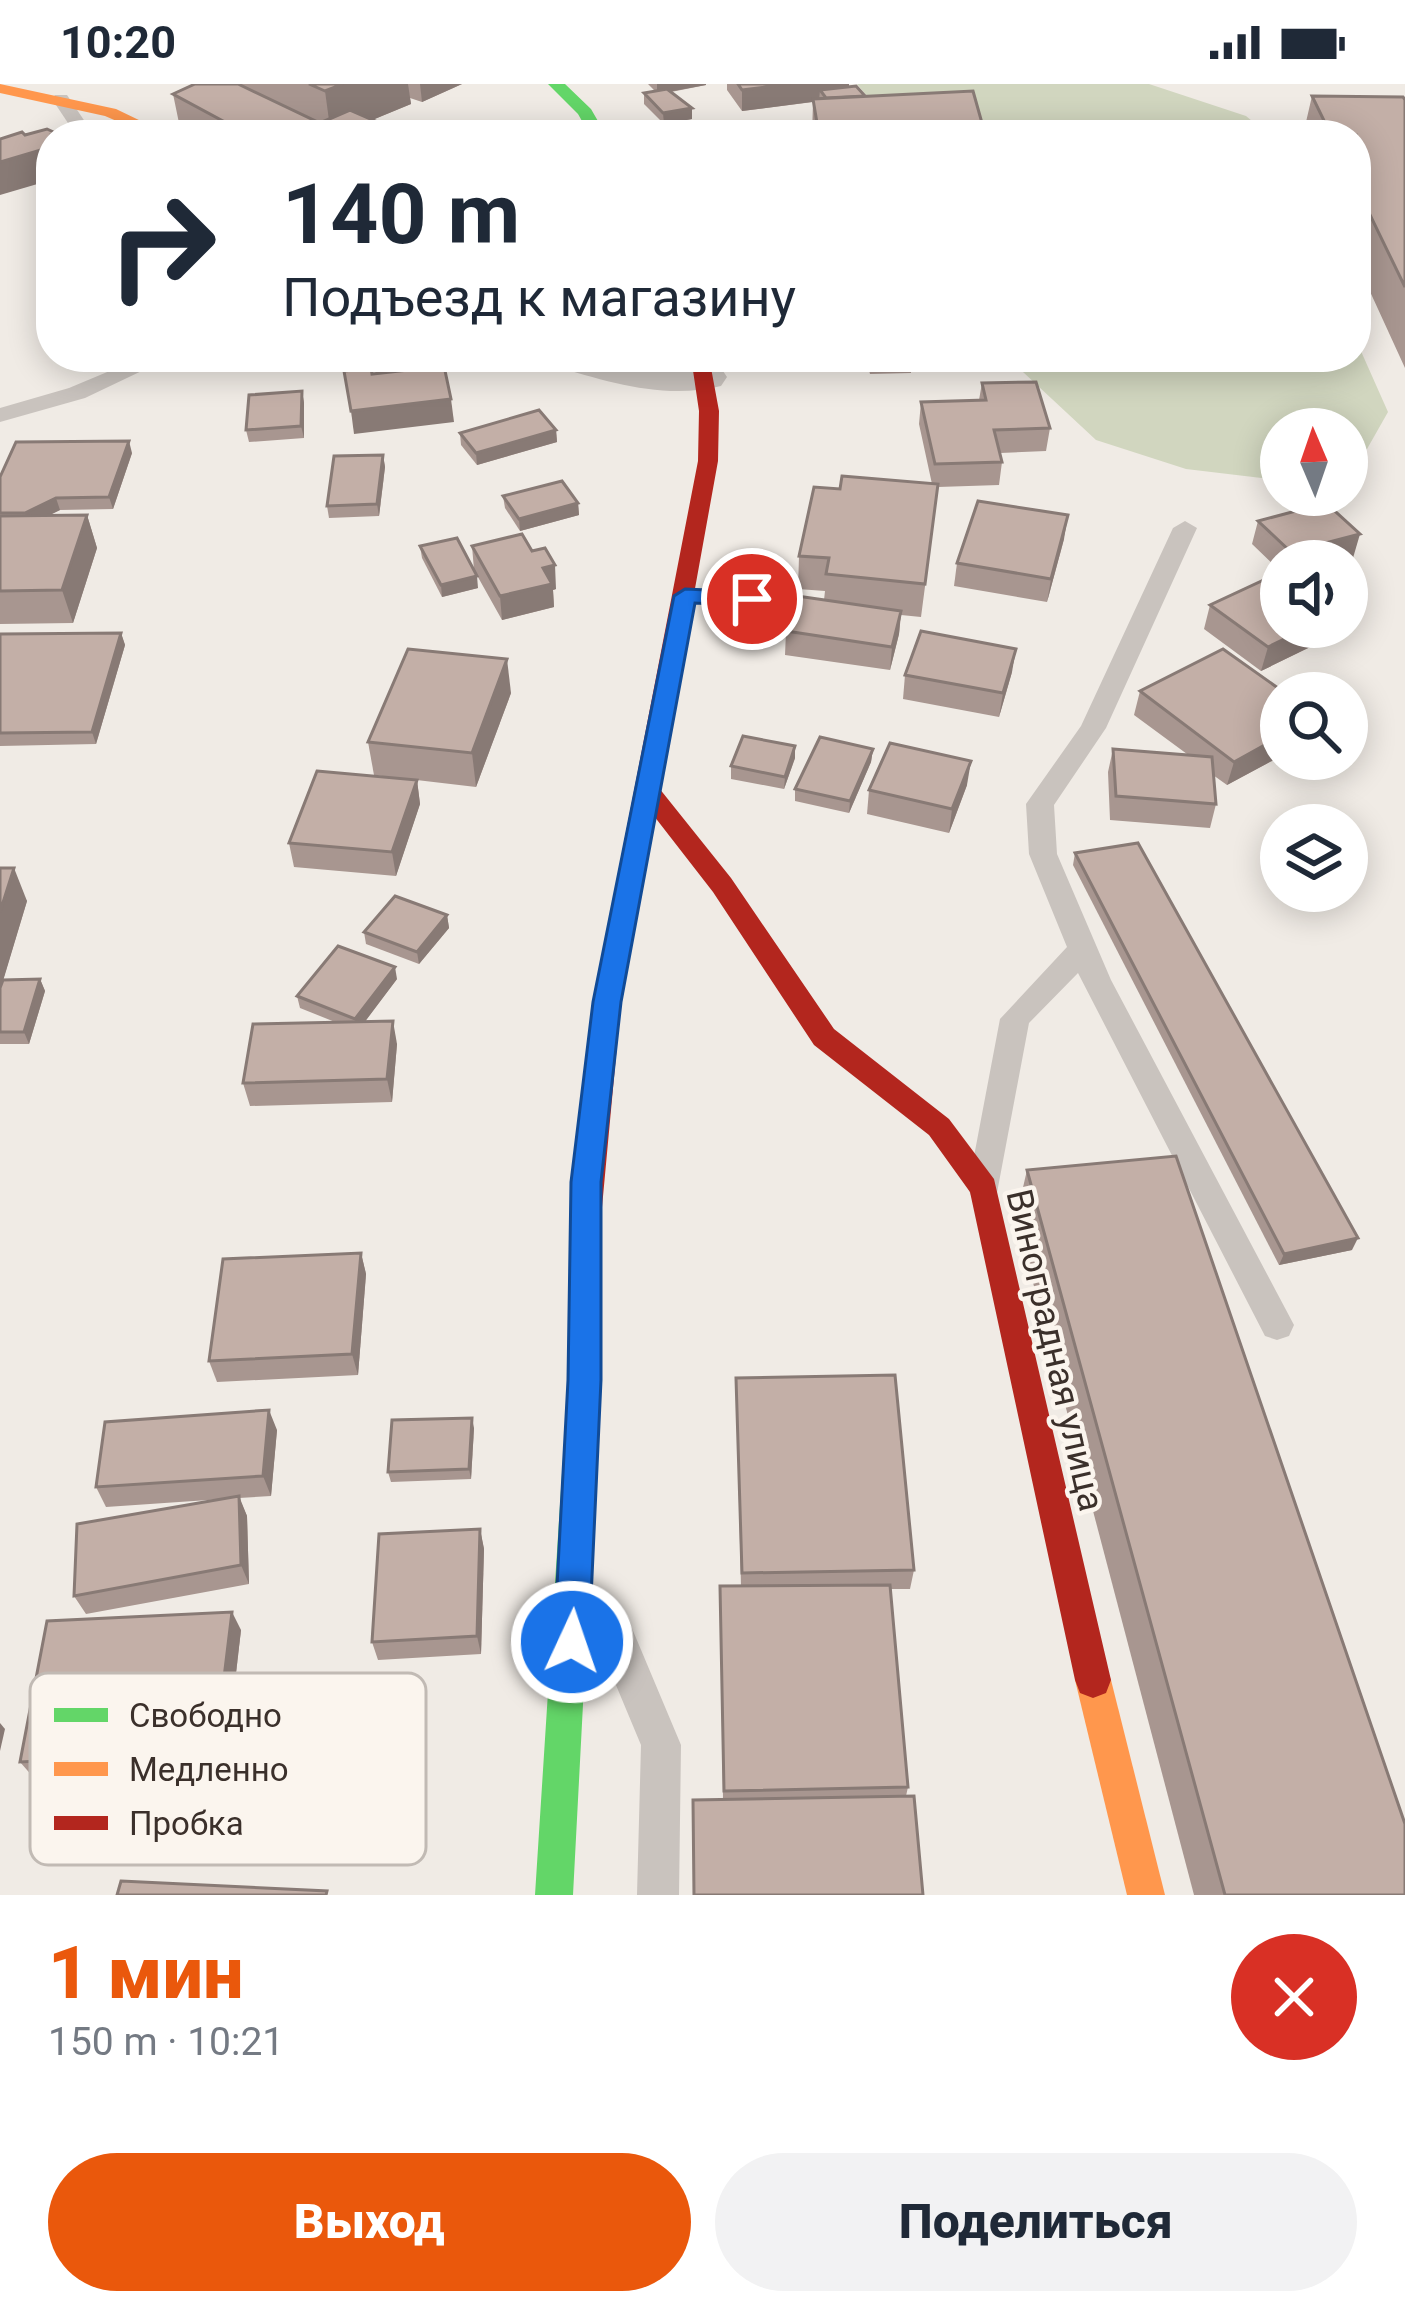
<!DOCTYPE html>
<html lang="ru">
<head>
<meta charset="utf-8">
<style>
  :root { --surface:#fff; --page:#f2f2f3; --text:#1f2937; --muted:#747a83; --accent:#ea580c }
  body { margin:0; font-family:Roboto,sans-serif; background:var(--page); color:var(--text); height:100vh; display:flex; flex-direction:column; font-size:45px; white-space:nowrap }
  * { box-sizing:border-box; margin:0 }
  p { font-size:39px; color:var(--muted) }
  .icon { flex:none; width:66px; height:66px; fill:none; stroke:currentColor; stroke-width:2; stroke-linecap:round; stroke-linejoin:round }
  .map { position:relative; height:1811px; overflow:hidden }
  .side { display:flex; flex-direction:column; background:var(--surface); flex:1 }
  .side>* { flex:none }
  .banner { position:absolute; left:36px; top:36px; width:1335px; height:252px; border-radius:48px; box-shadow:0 6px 30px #0003; background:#fff; color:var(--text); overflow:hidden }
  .needle { width:78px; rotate:358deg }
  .buttons { position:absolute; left:1260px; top:324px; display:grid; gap:24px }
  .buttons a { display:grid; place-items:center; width:108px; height:108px; border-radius:50%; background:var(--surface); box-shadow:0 6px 30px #0003; font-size:60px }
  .pin { position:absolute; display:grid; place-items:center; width:102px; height:102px; color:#fff; margin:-51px; border:6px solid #fff; border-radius:50%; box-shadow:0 3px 12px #0007 }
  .me { position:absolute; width:132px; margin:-66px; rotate:3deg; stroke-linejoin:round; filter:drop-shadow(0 0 9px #0008) }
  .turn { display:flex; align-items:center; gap:42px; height:252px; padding:0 48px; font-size:54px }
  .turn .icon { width:156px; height:156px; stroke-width:2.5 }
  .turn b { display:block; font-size:84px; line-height:102px }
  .round { display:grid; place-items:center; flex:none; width:126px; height:126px; border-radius:63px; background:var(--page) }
  .head { display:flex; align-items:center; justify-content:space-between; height:204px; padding:0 48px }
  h1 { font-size:72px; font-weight:800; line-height:90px; color:var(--accent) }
  .primary-button { display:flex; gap:24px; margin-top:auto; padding:24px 48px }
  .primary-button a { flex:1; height:138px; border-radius:72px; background:var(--accent); color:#fff; font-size:48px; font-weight:800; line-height:138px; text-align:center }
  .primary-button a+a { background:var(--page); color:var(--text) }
  .status { display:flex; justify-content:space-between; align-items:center; height:84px; padding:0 60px; background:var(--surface); direction:ltr }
  .status svg { height:33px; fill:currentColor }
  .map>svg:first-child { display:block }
</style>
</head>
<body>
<div class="status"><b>10:20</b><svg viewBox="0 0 49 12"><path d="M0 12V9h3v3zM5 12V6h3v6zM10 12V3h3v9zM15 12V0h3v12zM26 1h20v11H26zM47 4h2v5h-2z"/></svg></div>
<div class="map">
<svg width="1405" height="1811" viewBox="0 0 1405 1811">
  <rect width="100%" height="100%" fill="#f0ebe5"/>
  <g fill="#d1d6bf">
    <path d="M 857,0 L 1149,0 L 1246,32 L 1269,51 L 1030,51 L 994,41 L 930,43 L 884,33 Z"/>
    <path d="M 1356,256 L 1388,328 L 1367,365 L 1347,372 L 1347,345 L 1281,345 L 1279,396 L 1186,385 L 1096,356 L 1007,273 L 1356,273 Z"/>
  </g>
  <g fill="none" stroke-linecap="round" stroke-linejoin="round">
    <g fill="#c9c3be" fill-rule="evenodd">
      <path d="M 55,11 L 67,11 L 94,51 L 76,51 L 52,15 Z"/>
      <path d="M 143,273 L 171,273 L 85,314 L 0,338 L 0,324 L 69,304 Z"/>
      <path d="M 1185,437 L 1197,444 L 1106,644 L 1054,721 L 1057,770 L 1111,896 L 1294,1241 L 1289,1252 L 1277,1256 L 1265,1252 L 1078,889 L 1029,939 L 996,1114 L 984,1118 L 972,1114 L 968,1104 L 1000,935 L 1067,863 L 1029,770 L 1026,720 L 1081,642 L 1173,444 Z"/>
      <path d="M 685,505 L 791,508 L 803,516 L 791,524 L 676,517 L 676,507 Z"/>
      <path d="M 581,1505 L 595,1511 L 631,1542 L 681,1661 L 679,1811 L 637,1811 L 641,1661 L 603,1570 L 567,1537 L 562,1524 L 567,1511 Z"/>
    </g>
    <path fill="#c9c3be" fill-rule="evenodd" d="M 548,273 L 706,280 L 721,284 L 727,293 L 721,302 C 665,316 608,298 554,282 Z"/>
    <g fill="#63d668" fill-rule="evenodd">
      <path d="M 548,0 L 565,0 L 591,25 L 606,51 L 590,51 L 578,30 Z"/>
      <path d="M 586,1121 L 597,1125 L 601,1134 L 600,1296 L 573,1811 L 535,1811 L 568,1296 L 571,1134 L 575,1125 Z"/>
    </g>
    <g fill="#ff974d" fill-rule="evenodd">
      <path d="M 0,0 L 116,25 L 170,51 L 149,51 L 105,32 L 0,9 Z"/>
      <path d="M 1093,1578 L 1106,1583 L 1111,1596 L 1165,1811 L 1127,1811 L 1075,1596 L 1080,1583 Z"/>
    </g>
    <path fill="#b3261e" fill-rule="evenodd" d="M 691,273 L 709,273 L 719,327 L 718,377 L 659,704 L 731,794 L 834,945 L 949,1035 L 994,1095 L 1111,1596 L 1106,1609 L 1093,1614 L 1080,1609 L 1075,1596 L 970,1108 L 929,1051 L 814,961 L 713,808 L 654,732 L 621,918 L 601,1134 L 597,1143 L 586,1147 L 575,1143 L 571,1134 L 593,918 L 698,377 L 699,327 Z"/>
  </g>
  <g fill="#a89690">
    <path d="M 239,0 L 462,0 L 422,18 L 410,14 L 411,20 L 372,36 L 375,51 L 200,51 L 179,39 L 173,10 Z"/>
    <path d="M 648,0 L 706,0 L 706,1 L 671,8 L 692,24 L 692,35 L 664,40 L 644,20 L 644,9 L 655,7 Z"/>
    <path d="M 727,0 L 849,0 L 849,3 L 865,12 L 982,39 L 980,51 L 812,51 L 813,18 L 742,27 L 727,6 Z"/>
    <path d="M 1312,12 L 1405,16 L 1405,284 L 1356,177 L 1356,51 L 1303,51 Z"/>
    <path d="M 866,273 L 911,273 L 911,289 L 870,290 Z"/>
    <path d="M 982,299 L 1050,344 L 1046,367 L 1000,369 L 1002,378 L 999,401 L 938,403 L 921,533 L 901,531 L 899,550 L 890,586 L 785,571 L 786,547 L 824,516 L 825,507 L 798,505 L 799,472 L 840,405 L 932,400 L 919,340 L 921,318 L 979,316 Z"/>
    <path d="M 302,307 L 304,319 L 304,354 L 249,358 L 246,346 Z"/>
    <path d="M 556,346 L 557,358 L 477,381 L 461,361 L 460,349 Z"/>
    <path d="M 132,369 L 113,425 L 60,426 L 48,432 L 87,431 L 97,464 L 73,539 L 0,540 L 0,393 Z"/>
    <path d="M 383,371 L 385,383 L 379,432 L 329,434 L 327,422 Z"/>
    <path d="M 503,412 L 578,419 L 579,431 L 520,447 L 505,424 Z"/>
    <path d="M 1258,437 L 1353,474 L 1340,477 L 1281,477 L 1281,543 L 1342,543 L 1341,548 L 1261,587 L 1204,545 L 1210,521 L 1281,488 L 1252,460 Z"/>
    <path d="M 1064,455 L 1047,518 L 954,502 L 957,479 Z"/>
    <path d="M 420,462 L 478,504 L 442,513 L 422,474 Z"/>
    <path d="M 472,462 L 532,467 L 556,505 L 553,506 L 554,523 L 502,536 L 474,486 Z"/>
    <path d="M 121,549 L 125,561 L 96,660 L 0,662 L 0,550 Z"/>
    <path d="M 1012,588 L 999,633 L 903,615 L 905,591 Z"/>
    <path d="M 1140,607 L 1281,609 L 1281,672 L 1227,701 L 1213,691 L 1216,720 L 1210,744 L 1110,736 L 1108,688 L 1113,665 L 1187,670 L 1134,631 Z"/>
    <path d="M 511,609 L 476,703 L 374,691 L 368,658 Z"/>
    <path d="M 795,662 L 795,674 L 784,705 L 731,695 L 731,682 Z"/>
    <path d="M 873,665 L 871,678 L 849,729 L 795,717 L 795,705 Z"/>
    <path d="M 417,696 L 420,720 L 396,792 L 294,783 L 289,759 Z"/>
    <path d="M 967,701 L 949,749 L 867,730 L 869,706 Z"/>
    <path d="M 1075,769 L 1352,1166 L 1279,1181 L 1073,781 Z"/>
    <path d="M 0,784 L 27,817 L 3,896 L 40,895 L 45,907 L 29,960 L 0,960 Z"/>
    <path d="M 447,831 L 449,844 L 419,880 L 366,860 L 364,848 Z"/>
    <path d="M 397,895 L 365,937 L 397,960 L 392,1018 L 250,1022 L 243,999 L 335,938 L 300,924 L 297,912 Z"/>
    <path d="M 1027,1086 L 1405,1811 L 1194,1811 L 1016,1134 Z"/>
    <path d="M 361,1169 L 366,1190 L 358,1291 L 217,1298 L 209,1277 Z"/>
    <path d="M 736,1294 L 914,1486 L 910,1505 L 890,1505 L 908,1703 L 906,1712 L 723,1715 L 720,1502 L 741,1502 Z"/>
    <path d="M 474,1344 L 471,1395 L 391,1398 L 388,1388 Z"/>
    <path d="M 277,1346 L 271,1412 L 239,1414 L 247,1432 L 249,1500 L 86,1530 L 74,1512 L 223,1415 L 106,1423 L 96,1403 Z"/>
    <path d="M 480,1445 L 484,1465 L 481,1570 L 378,1576 L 372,1558 Z"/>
    <path d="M 241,1546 L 225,1684 L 34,1694 L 20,1678 Z"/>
  </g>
  <g fill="#887a75">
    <path d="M 343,0 L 408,0 L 411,20 L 336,51 L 331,51 L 325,7 Z"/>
    <path d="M 420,0 L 462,0 L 422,18 Z"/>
    <path d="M 657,0 L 706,0 L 706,1 L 657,10 Z"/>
    <path d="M 790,0 L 849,0 L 848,13 L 820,6 L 819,17 L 742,27 L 742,6 Z"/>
    <path d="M 692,24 L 692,35 L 664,40 L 663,29 Z"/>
    <path d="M 373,36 L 375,51 L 338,51 Z"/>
    <path d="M 51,63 L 51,96 L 0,111 L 0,78 Z"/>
    <path d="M 302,307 L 304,319 L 304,354 L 301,342 Z"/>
    <path d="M 451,315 L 454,338 L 354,350 L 351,327 Z"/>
    <path d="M 556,346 L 557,358 L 477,381 L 476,369 Z"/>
    <path d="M 129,357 L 132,369 L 113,425 L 109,413 Z"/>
    <path d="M 383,371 L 385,383 L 379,432 L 377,420 Z"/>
    <path d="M 56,414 L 60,426 L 29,441 L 25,429 Z"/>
    <path d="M 578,419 L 579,431 L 520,447 L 519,435 Z"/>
    <path d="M 87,431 L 97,464 L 73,539 L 62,506 Z"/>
    <path d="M 1068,431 L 1064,455 L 1047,518 L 1051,495 Z"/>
    <path d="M 1360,450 L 1353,474 L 1340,477 L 1288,477 L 1291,468 Z"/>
    <path d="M 555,481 L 556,505 L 553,506 L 554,523 L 502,536 L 500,512 L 543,484 Z"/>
    <path d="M 477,492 L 478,504 L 442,513 L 441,501 Z"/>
    <path d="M 901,527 L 899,550 L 890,586 L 892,563 Z"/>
    <path d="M 1309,543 L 1342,543 L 1341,548 L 1261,587 L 1268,563 Z"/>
    <path d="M 121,549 L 125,561 L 96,660 L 92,648 Z"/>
    <path d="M 1016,565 L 1012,588 L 999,633 L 1003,609 Z"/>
    <path d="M 507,575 L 511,609 L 476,703 L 472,669 Z"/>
    <path d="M 1281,652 L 1281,672 L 1227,701 L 1234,678 Z"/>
    <path d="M 795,662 L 795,674 L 784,705 L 785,693 Z"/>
    <path d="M 873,665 L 871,678 L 849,729 L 850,717 Z"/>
    <path d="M 971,677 L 967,701 L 949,749 L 952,725 Z"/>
    <path d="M 417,696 L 420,720 L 396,792 L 392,768 Z"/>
    <path d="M 14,784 L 27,817 L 0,907 L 0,828 Z"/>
    <path d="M 447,831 L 449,844 L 419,880 L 417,868 Z"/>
    <path d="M 395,883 L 397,895 L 358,947 L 355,935 Z"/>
    <path d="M 40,895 L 45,907 L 29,960 L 24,948 Z"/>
    <path d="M 393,937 L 397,960 L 392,1018 L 387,995 Z"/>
    <path d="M 1358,1154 L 1352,1166 L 1279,1181 L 1284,1170 Z"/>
    <path d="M 361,1169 L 366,1190 L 358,1291 L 352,1270 Z"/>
    <path d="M 269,1326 L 277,1346 L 271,1412 L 263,1392 Z"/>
    <path d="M 472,1334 L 474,1344 L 471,1395 L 469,1385 Z"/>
    <path d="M 239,1412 L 247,1432 L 249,1500 L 241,1481 Z"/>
    <path d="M 480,1445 L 484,1465 L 481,1570 L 477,1552 Z"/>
    <path d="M 232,1528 L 241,1546 L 225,1684 L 215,1668 Z"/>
    <path d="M 0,1639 L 5,1645 L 0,1667 Z"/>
  </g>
  <g fill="#c3afa7" stroke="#887a75" stroke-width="3">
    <path d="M 195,0 L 238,0 L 320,39 L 350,26 L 373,36 L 338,51 L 249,51 L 173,10 Z"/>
    <path d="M 309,0 L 343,0 L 325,7 Z"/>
    <path d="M 738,0 L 790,0 L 742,6 Z"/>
    <path d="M 856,2 L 865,12 L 826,14 L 820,6 Z"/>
    <path d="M 667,5 L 692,24 L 663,29 L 644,9 Z"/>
    <path d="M 973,7 L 982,39 L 818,45 L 813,15 Z"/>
    <path d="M 1312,12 L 1403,13 L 1405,16 L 1405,203 L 1356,102 L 1356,51 L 1331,51 Z"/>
    <path d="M 534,42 L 541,51 L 487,51 Z"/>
    <path d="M 742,42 L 747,51 L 697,51 L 695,46 Z"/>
    <path d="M 47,45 L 60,51 L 51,51 L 51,63 L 0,78 L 0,55 L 22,48 L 25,51 Z"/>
    <path d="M 869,273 L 911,273 L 912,277 L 870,278 Z"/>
    <path d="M 444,282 L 451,315 L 351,327 L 344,287 L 371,284 L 372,290 Z"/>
    <path d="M 1036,298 L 1050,344 L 994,346 L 1002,378 L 935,380 L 921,318 L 986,316 L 982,299 Z"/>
    <path d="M 302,307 L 301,342 L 246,346 L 249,311 Z"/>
    <path d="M 539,326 L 556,346 L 476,369 L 460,349 Z"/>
    <path d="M 129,357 L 109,413 L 56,414 L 25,429 L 0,429 L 0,393 L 16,358 Z"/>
    <path d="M 383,371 L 377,420 L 327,422 L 334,372 Z"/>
    <path d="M 842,392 L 938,400 L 925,500 L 826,490 L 829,474 L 799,472 L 814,403 L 840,405 Z"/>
    <path d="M 562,397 L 578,419 L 519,435 L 503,412 Z"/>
    <path d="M 978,417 L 1068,431 L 1051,495 L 957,479 Z"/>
    <path d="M 1326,419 L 1360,450 L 1291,468 L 1258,437 Z"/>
    <path d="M 87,431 L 62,506 L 0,507 L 0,432 Z"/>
    <path d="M 522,450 L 532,467 L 545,464 L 555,481 L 543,484 L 552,500 L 500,512 L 472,462 Z"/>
    <path d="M 457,454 L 477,492 L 441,501 L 420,462 Z"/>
    <path d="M 1281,488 L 1281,543 L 1309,543 L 1268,563 L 1210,521 Z"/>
    <path d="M 797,512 L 901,527 L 892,563 L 786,547 Z"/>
    <path d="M 921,547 L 1016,565 L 1003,609 L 905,591 Z"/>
    <path d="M 121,549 L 92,648 L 0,649 L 0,550 Z"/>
    <path d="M 408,565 L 507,575 L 472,669 L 368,658 Z"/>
    <path d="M 1223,565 L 1285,609 L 1281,609 L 1281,652 L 1234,678 L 1140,607 Z"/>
    <path d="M 743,652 L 795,662 L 785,693 L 731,682 Z"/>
    <path d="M 820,653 L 873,665 L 850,717 L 795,705 Z"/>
    <path d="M 890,659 L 971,677 L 952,725 L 869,706 Z"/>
    <path d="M 1113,665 L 1212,673 L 1216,720 L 1116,712 Z"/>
    <path d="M 317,687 L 417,696 L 392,768 L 289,759 Z"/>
    <path d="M 1138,759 L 1358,1154 L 1284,1170 L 1075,769 Z"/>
    <path d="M 0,784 L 14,784 L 0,828 Z"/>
    <path d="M 395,812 L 447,831 L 417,868 L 364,848 Z"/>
    <path d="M 338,862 L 395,883 L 355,935 L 297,912 Z"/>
    <path d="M 40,895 L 24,948 L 0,948 L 0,904 L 3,896 Z"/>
    <path d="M 393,937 L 387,995 L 243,999 L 253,940 Z"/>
    <path d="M 1176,1072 L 1405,1740 L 1405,1811 L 1225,1811 L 1027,1086 Z"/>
    <path d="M 361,1169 L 352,1270 L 209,1277 L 223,1175 Z"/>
    <path d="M 895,1291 L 914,1486 L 742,1489 L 736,1294 Z"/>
    <path d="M 269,1326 L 263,1392 L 96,1403 L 105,1338 Z"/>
    <path d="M 472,1334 L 469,1385 L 388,1388 L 392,1336 Z"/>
    <path d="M 239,1412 L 241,1481 L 74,1512 L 77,1440 Z"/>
    <path d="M 480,1445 L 477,1552 L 372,1558 L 379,1450 Z"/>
    <path d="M 890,1501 L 908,1703 L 724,1707 L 720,1502 Z"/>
    <path d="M 232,1528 L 215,1668 L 20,1678 L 47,1537 Z"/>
    <path d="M 914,1712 L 923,1811 L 694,1811 L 693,1716 Z"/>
    <path d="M 121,1797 L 327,1807 L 326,1811 L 117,1811 Z"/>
  </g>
  <path fill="#1a73e8" stroke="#114b97" stroke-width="3" d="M 685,505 L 752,508 L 763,515 L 752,522 L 695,519 L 621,918 L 601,1098 L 601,1296 L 589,1558 L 584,1571 L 572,1576 L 559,1571 L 554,1558 L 568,1296 L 571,1098 L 593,918 L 674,512 Z"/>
  <g text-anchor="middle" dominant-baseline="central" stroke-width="9" stroke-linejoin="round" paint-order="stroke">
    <g font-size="36" fill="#3b302b" stroke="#fbf5ee">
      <text transform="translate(1055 1266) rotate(77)">Виноградная улица</text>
    </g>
  </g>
  <rect x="30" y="1589" width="396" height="192" rx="18" fill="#fbf5ee" stroke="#c1bab4" stroke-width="3"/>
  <rect x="54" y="1624" width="54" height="14" fill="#63d668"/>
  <rect x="54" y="1678" width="54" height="14" fill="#ff974d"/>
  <rect x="54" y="1732" width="54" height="14" fill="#b3261e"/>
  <g font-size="33" fill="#3b302b">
    <text x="129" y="1643">Свободно</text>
    <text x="129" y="1697">Медленно</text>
    <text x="129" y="1751">Пробка</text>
  </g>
</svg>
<div class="buttons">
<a><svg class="needle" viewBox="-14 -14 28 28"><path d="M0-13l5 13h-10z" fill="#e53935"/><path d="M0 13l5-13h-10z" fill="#747a83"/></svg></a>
<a><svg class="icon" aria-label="sound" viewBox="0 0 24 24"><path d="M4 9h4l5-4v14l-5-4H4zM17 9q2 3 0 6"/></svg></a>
<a><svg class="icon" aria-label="search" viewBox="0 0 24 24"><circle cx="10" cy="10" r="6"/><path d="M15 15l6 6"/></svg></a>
<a><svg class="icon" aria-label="layers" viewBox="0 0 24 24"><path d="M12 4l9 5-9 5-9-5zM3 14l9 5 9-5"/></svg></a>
</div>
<div class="pin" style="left:752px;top:515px;background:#d93025"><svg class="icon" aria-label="arrive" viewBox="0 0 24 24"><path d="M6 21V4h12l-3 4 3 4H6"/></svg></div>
<svg class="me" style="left:572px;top:1558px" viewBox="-20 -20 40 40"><circle r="17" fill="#1a73e8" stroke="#fff" stroke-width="3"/><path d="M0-11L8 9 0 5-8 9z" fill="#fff"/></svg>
<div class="banner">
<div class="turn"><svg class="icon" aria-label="right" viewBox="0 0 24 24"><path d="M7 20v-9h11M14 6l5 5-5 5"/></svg><div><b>140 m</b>Подъезд к магазину</div></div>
</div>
</div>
<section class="side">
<div class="head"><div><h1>1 мин</h1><p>150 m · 10:21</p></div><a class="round" style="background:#d93025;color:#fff"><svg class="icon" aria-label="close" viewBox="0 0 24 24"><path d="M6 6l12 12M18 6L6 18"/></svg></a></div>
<div class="primary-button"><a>Выход</a><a>Поделиться</a></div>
</section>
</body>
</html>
